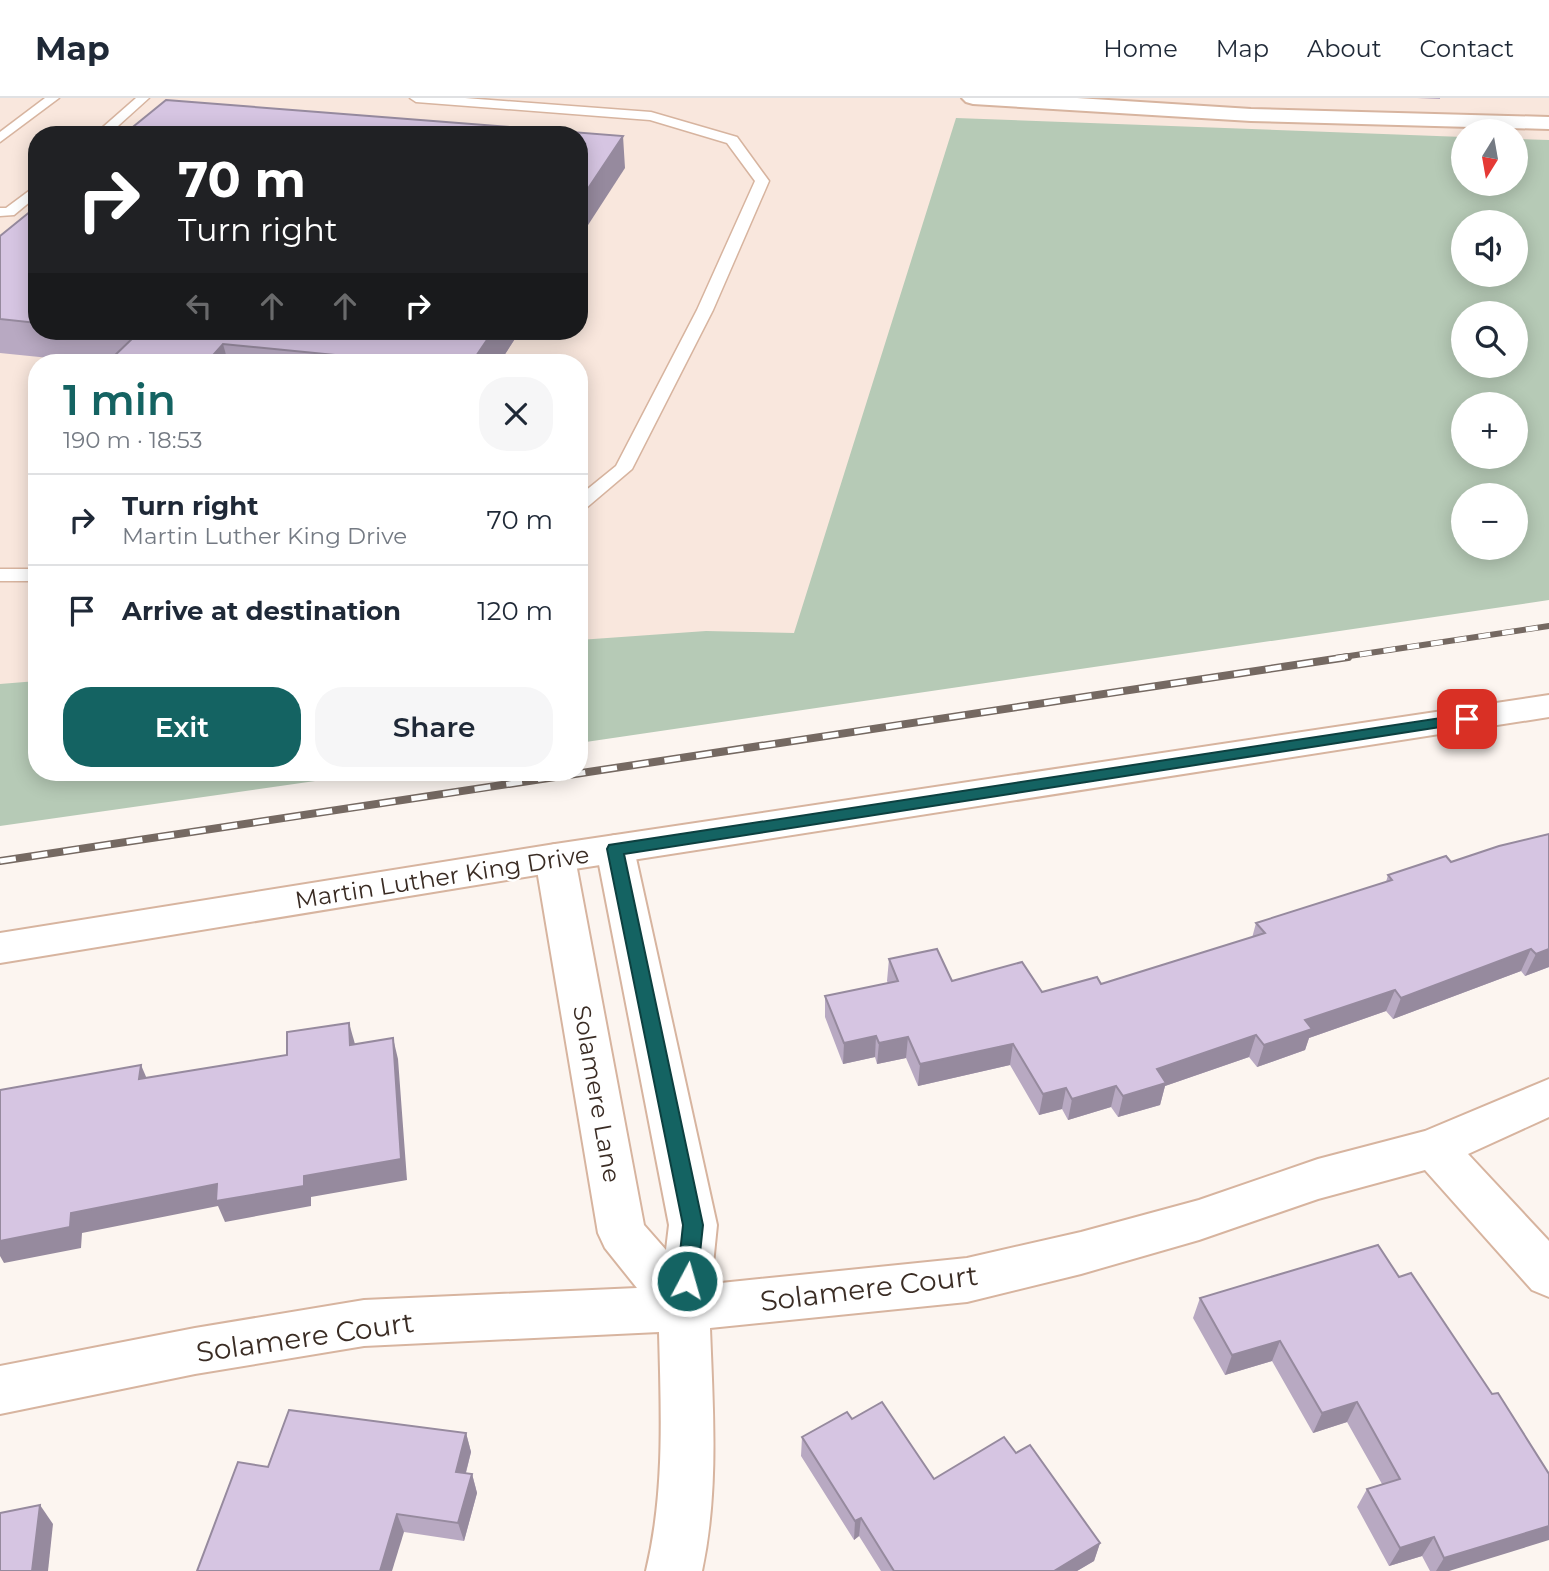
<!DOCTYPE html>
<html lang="en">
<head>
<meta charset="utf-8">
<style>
  :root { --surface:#fff; --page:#f6f6f7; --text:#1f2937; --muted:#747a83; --line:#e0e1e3; --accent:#146362 }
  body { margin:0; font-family:Montserrat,sans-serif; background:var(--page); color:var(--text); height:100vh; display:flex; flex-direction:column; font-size:26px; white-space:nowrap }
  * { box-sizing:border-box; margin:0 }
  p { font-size:23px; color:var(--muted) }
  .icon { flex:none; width:38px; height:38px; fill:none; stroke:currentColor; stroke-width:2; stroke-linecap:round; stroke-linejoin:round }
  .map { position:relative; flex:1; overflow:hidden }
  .sheet { position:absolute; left:28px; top:256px; width:560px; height:427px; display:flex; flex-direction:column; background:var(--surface); border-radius:28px; box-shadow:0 4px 18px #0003 }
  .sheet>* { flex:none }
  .guide { position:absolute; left:28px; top:28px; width:560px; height:214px; border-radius:28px; box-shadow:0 4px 18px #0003; background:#202124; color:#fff; overflow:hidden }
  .needle { width:46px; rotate:191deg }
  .tools { position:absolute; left:1451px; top:21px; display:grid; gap:14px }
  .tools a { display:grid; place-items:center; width:77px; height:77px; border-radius:50%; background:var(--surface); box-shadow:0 4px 18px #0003; font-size:35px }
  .pin { position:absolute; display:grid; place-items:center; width:60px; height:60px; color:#fff; margin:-30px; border-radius:14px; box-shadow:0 4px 10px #0006 }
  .me { position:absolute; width:77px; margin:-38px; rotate:6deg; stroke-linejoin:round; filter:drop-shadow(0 0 5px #0008) }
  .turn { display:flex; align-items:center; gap:24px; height:147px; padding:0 35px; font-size:32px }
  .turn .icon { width:91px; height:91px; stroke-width:2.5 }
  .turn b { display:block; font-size:49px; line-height:60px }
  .lanes { display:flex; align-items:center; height:66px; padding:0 35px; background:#0003; justify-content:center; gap:35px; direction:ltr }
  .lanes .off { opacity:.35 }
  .round { display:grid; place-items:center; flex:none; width:74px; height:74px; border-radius:28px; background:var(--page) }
  .head { display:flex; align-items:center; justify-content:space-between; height:119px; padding:0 35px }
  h1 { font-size:42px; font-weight:600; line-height:52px; color:var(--accent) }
  .primary-button { display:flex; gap:14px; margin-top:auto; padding:14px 35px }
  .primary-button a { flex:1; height:80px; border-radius:28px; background:var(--accent); color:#fff; font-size:28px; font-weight:600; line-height:80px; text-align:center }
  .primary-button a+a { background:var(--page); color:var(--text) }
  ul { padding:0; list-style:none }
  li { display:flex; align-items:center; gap:21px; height:91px; padding:0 35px; border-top:2px solid var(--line) }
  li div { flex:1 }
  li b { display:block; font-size:26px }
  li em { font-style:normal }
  header { display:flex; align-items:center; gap:42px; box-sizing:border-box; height:98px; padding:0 35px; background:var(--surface); border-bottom:2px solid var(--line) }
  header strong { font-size:33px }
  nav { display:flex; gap:38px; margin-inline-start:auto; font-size:24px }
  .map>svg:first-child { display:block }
</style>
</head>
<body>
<header>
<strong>Map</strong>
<nav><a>Home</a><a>Map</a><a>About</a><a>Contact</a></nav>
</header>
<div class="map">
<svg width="1549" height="1473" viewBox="0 0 1549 1473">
  <rect width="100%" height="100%" fill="#fcf5f0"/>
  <path fill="#f9e7dd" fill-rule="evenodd" d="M 0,0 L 1549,0 L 1549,457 L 579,598 L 579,264 L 37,264 L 37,674 L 0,681 ZM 1463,33 L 1516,33 L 1516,86 L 1463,86 ZM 37,37 L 579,37 L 579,233 L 37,233 ZM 1463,124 L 1516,124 L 1516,177 L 1463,177 ZM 1463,215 L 1516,215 L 1516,268 L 1463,268 ZM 1463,306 L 1516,306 L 1516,359 L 1463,359 ZM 1463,397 L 1516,397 L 1516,450 L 1463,450 Z"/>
  <g fill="#b6cab6" fill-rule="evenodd">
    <path d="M 956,20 L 1463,39 L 1463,86 L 1516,86 L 1516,41 L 1549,42 L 1549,502 L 579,645 L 579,542 L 706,533 L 794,535 ZM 1463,124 L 1516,124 L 1516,177 L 1463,177 ZM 1463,215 L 1516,215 L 1516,268 L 1463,268 ZM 1463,306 L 1516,306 L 1516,359 L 1463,359 ZM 1463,397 L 1516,397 L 1516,450 L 1463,450 Z"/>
    <path d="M 37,583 L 37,674 L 378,674 L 0,728 L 0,586 Z"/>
  </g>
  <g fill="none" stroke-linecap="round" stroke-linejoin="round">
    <defs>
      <g id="service">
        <path d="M 45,0 L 59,0 L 0,44 L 0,34 Z"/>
        <path d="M 136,0 L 149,0 L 108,37 L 94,37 Z"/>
        <path d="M 410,0 L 465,0 L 651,14 L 737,39 L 769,83 L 713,212 L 632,371 L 585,411 L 579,412 L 579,398 L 616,368 L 697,212 L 755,83 L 727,45 L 650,22 L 416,4 Z"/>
        <path d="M 37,87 L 37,98 L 14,117 L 0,118 L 0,110 L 6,110 Z"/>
        <rect x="0" y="471" width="37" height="12"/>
      </g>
      <g id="minor">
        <path d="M 962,0 L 1077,0 L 1251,11 L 1549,19 L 1549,31 L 1251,23 L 973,6 L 966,4 Z"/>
        <path d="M 615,737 L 629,741 L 634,751 L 717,1127 L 711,1186 L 967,1160 L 1081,1134 L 1199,1102 L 1318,1061 L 1425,1033 L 1549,981 L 1549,1019 L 1468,1056 L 1549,1143 L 1549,1199 L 1532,1192 L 1425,1072 L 1318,1101 L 1199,1142 L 1081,1176 L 967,1204 L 710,1230 C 713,1312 719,1393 702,1473 L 646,1473 C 665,1394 661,1314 659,1234 L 364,1248 L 195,1276 L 0,1316 L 0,1268 L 195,1230 L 364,1202 L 637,1190 L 605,1150 L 598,1135 L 535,760 L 541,750 L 555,746 L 569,750 L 575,760 L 644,1127 L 666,1152 L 669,1127 L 596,751 L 601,741 Z"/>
      </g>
      <path id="primary" d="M 1549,597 L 1549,619 L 555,774 L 0,865 L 0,835 L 555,746 Z"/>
    </defs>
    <use href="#service" stroke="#d7b49f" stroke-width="3"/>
    <use href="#minor" stroke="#d7b49f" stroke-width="4"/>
    <use href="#primary" stroke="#d7b49f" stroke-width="4"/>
    <use href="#service" fill="#fff" fill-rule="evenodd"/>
    <use href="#minor" fill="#fff" fill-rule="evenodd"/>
    <use href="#primary" fill="#fff" fill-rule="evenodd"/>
    <defs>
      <path id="rail-far1" d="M 1336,560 L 1549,528"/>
      <path id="rail" d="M 0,763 L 1348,559"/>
    </defs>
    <use href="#rail-far1" stroke="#756962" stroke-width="6"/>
    <use href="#rail" stroke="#756962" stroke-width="8"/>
    <use href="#rail-far1" stroke="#fff" stroke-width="4.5" stroke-dasharray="12" stroke-linecap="butt"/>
    <use href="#rail" stroke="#fff" stroke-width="5" stroke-dasharray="16" stroke-linecap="butt"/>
  </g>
  <g fill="#b8a9c2">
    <path d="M 1417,0 L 1440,0 L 1440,1 Z"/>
    <path d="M 37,108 L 37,233 L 520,233 L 500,264 L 89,264 L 0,255 L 0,138 Z"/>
    <path d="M 1549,736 L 1549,869 L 1525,878 L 1521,873 L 1393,921 L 1386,913 L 1309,940 L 1305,952 L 1257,969 L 1249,959 L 1165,988 L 1160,1007 L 1118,1019 L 1111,1009 L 1068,1022 L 1062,1011 L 1039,1017 L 1010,967 L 918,988 L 906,960 L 877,966 L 875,959 L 843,966 L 825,919 L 825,898 L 888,885 L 887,883 L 889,861 L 952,883 L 1042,894 L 1101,886 L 1252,840 L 1256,825 L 1386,784 L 1388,777 L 1451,764 Z"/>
    <path d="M 1378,1147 L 1449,1473 L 1430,1473 L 1422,1458 L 1389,1468 L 1357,1409 L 1367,1391 L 1382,1386 L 1347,1324 L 1313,1335 L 1272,1263 L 1225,1277 L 1193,1220 L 1200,1200 Z"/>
    <path d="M 852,1321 L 934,1381 L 1016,1355 L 1100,1445 L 1094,1463 L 1077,1473 L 881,1473 L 859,1438 L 854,1442 L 801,1358 L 802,1339 Z"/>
    <path d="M 466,1335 L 471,1354 L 466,1375 L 472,1376 L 477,1395 L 464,1443 L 404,1434 L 268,1369 Z"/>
  </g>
  <g fill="#968a9e">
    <path d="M 623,38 L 625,70 L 579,141 L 579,104 Z"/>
    <path d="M 493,233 L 520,233 L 500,264 L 472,264 Z"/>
    <path d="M 223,246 L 228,264 L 207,264 Z"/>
    <path d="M 1531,851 L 1521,873 L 1393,921 L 1401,900 Z"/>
    <path d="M 1549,851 L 1549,869 L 1525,878 L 1536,856 Z"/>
    <path d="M 1395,892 L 1386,913 L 1309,940 L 1305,952 L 1257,969 L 1264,947 L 1305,922 Z"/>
    <path d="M 349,925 L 355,946 L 350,947 Z"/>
    <path d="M 1256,937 L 1249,959 L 1165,988 L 1160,1007 L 1118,1019 L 1123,998 L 1157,971 Z"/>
    <path d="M 876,938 L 875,959 L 843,966 L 844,945 Z"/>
    <path d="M 908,939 L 906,960 L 877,966 L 879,945 Z"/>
    <path d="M 393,940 L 398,961 L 407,1082 L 311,1099 L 311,1108 L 225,1124 L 218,1108 L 82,1135 L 81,1150 L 4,1165 L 0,1158 L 0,1143 L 71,1115 L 217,1086 L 304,1078 Z"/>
    <path d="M 1013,946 L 1010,967 L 918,988 L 920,966 Z"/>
    <path d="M 141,967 L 150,988 L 139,981 Z"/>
    <path d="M 1116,988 L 1111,1009 L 1068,1022 L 1072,1001 Z"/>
    <path d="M 1066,990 L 1062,1011 L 1039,1017 L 1043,996 Z"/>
    <path d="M 1280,1243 L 1272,1263 L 1225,1277 L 1232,1257 Z"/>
    <path d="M 1357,1304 L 1347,1324 L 1313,1335 L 1322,1315 Z"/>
    <path d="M 466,1335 L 471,1354 L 461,1393 L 456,1374 Z"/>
    <path d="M 472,1376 L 477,1395 L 464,1443 L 458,1425 Z"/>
    <path d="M 40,1407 L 53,1426 L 48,1473 L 32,1473 Z"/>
    <path d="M 397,1416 L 404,1434 L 392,1473 L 380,1473 Z"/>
    <path d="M 861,1420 L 859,1438 L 854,1442 L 855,1423 Z"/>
    <path d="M 1549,1428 L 1549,1442 L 1449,1473 L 1436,1473 L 1444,1460 Z"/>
    <path d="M 1434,1439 L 1422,1458 L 1389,1468 L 1400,1450 Z"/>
    <path d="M 1100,1445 L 1094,1463 L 1077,1473 L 1054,1473 Z"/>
  </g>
  <g fill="#d6c5e2" stroke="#968a9e" stroke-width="2">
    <path d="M 166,2 L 623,38 L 579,104 L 579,37 L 123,37 Z"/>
    <path d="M 37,108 L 37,225 L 0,221 L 0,138 Z"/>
    <path d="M 117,233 L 493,233 L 472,264 L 406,264 L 223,246 L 207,264 L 108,264 L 138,235 Z"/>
    <path d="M 1549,736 L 1549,851 L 1536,856 L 1531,851 L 1401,900 L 1395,892 L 1305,922 L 1312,931 L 1264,947 L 1256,937 L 1157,971 L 1166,985 L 1123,998 L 1116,988 L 1072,1001 L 1066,990 L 1043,996 L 1013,946 L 920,966 L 908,939 L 879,945 L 876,938 L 844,945 L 825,898 L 898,883 L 889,861 L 937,851 L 952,883 L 1022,864 L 1042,894 L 1097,879 L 1101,886 L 1265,835 L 1256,825 L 1392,782 L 1388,777 L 1446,758 L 1451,764 L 1499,748 Z"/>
    <path d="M 349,925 L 350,947 L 393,940 L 401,1061 L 304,1078 L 304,1088 L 216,1103 L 217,1086 L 71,1115 L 70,1129 L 0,1143 L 0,992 L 141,967 L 139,981 L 287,957 L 287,934 Z"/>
    <path d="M 1378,1147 L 1399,1179 L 1411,1175 L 1492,1296 L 1498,1295 L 1549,1376 L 1549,1428 L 1444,1460 L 1434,1439 L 1400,1450 L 1367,1391 L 1400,1381 L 1357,1304 L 1322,1315 L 1280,1243 L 1232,1257 L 1200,1200 Z"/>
    <path d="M 882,1304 L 934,1381 L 1004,1339 L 1016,1355 L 1030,1347 L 1100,1445 L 1054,1473 L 894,1473 L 861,1420 L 855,1423 L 802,1339 L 847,1314 L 852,1321 Z"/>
    <path d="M 289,1312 L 466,1335 L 456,1374 L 472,1376 L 458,1425 L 397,1416 L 380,1473 L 197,1473 L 238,1364 L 268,1369 Z"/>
    <path d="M 40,1407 L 32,1473 L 0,1473 L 0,1415 Z"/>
  </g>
  <path fill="#146362" stroke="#0d4040" stroke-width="2" d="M 1467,616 L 1474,621 L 1472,624 L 624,756 L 703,1127 L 697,1183 L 694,1189 L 687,1192 L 680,1189 L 677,1183 L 683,1127 L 607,751 L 609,747 Z"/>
  <g text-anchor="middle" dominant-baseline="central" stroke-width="5" stroke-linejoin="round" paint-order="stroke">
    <g font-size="24" fill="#3a2c24" stroke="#fff">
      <text transform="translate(442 779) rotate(-9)">Martin Luther King Drive</text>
      <text transform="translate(597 996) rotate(80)">Solamere Lane</text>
    </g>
    <g font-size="28" fill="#3a2c24" stroke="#fff">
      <text transform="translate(869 1190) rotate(-7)">Solamere Court</text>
      <text transform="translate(305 1239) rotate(-8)">Solamere Court</text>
    </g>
  </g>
</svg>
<div class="tools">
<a><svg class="needle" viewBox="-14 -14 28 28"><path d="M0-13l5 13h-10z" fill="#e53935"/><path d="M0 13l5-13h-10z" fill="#747a83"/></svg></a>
<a><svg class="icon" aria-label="sound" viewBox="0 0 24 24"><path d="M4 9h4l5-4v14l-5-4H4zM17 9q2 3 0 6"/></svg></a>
<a><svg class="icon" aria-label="search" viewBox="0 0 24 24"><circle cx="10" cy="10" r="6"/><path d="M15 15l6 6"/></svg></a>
<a>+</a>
<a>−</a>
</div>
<div class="pin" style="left:1467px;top:621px;background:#d93025"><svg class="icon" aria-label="arrive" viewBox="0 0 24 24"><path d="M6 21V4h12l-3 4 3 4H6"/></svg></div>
<svg class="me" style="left:687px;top:1183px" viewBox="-20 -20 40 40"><circle r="17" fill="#146362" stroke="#fff" stroke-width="3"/><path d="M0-11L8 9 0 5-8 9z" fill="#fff"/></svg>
<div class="guide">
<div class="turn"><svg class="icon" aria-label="right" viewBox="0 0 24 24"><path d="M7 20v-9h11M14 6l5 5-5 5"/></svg><div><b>70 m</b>Turn right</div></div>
<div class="lanes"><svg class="icon off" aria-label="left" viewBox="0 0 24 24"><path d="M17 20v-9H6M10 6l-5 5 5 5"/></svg><svg class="icon off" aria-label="ahead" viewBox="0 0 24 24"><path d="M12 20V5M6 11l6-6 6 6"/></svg><svg class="icon off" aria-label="ahead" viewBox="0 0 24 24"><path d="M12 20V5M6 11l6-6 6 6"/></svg><svg class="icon" aria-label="right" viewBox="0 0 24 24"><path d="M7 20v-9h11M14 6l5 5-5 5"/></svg></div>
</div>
<section class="sheet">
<div class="head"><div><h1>1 min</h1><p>190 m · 18:53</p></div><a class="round"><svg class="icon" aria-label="close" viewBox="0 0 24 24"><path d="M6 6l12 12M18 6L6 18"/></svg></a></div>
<ul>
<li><svg class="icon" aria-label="right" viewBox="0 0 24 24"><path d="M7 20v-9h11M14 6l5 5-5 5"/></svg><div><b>Turn right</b><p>Martin Luther King Drive</p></div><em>70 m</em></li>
<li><svg class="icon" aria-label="arrive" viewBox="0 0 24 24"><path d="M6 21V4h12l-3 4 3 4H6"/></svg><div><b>Arrive at destination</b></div><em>120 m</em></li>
</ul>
<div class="primary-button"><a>Exit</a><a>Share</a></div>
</section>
</div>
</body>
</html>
